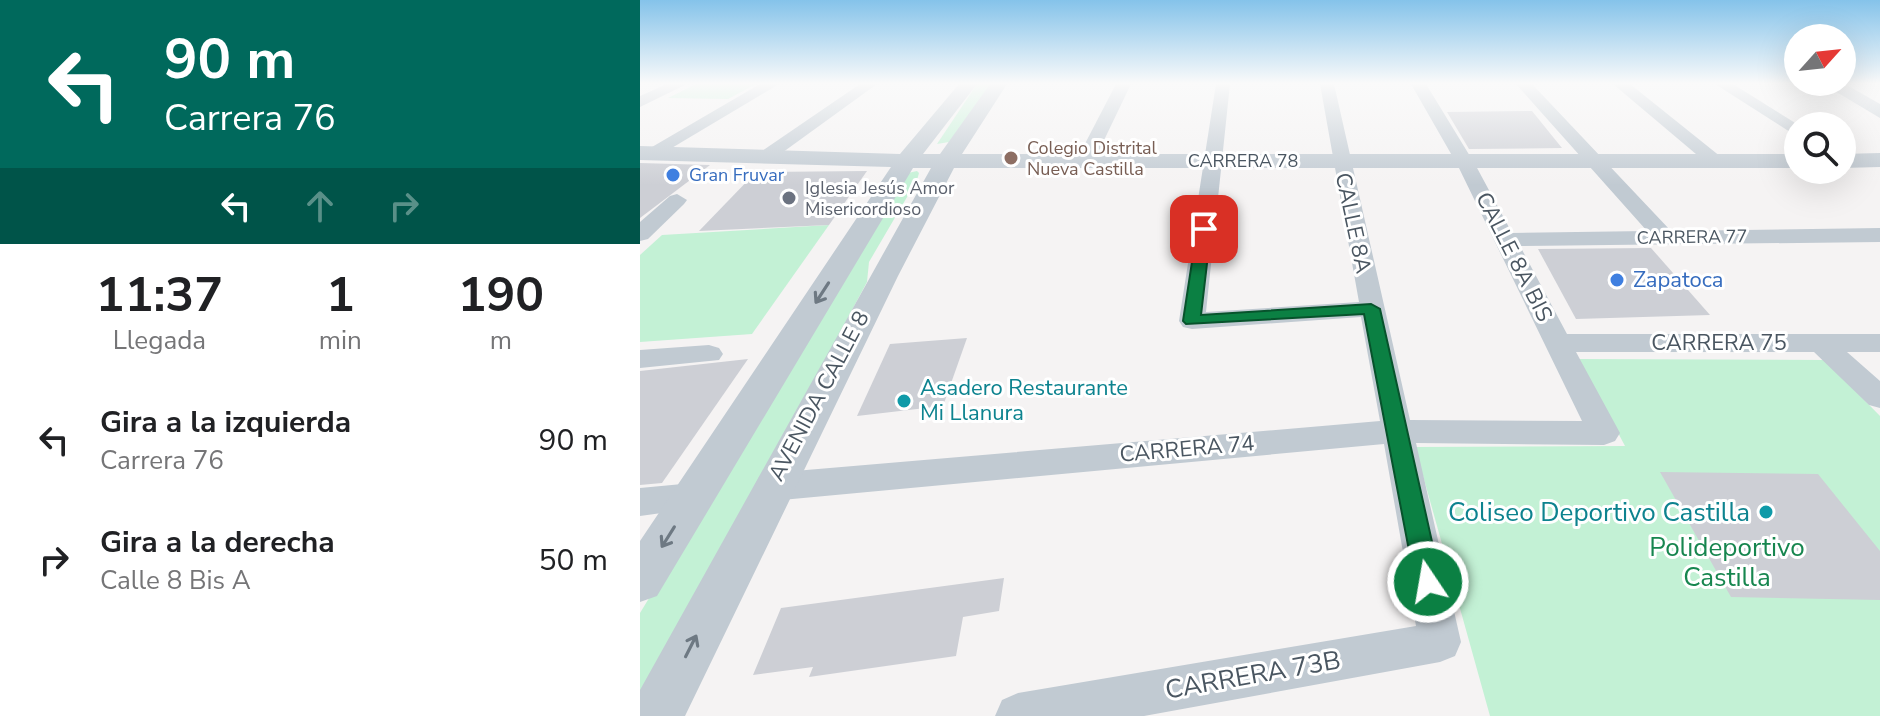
<!DOCTYPE html>
<html lang="es">
<head>
<meta charset="utf-8">
<style>
  :root { --surface:#fff; --page:#f6f6f6; --text:#202124; --muted:#757577 }
  body { margin:0; font-family:"Nunito Sans",sans-serif; background:var(--page); color:var(--text); height:100vh; display:flex; flex-direction:column; font-size:30px; white-space:nowrap }
  * { box-sizing:border-box; margin:0 }
  p { font-size:26px; color:var(--muted) }
  .icon { flex:none; width:44px; height:44px; fill:none; stroke:currentColor; stroke-width:2; stroke-linecap:round; stroke-linejoin:round }
  .map { position:relative; flex:1; overflow:hidden }
  .side { display:flex; flex-direction:column; background:var(--surface); width:640px }
  .side>* { flex:none }
  .hud { background:#00695c; color:#fff; overflow:hidden }
  .needle { width:52px; rotate:63deg }
  .fabs { position:absolute; left:1144px; top:24px; display:grid; gap:16px }
  .fabs a { display:grid; place-items:center; width:72px; height:72px; border-radius:50%; background:var(--surface); box-shadow:0 8px 32px #0002; font-size:40px }
  .pin { position:absolute; display:grid; place-items:center; width:68px; height:68px; color:#fff; margin:-34px; border-radius:16px; box-shadow:0 4px 12px #0006 }
  .me { position:absolute; width:88px; margin:-44px; rotate:348deg; stroke-linejoin:round; filter:drop-shadow(0 0 6px #0008) }
  .turn { display:flex; align-items:center; gap:28px; height:168px; padding:0 32px; font-size:36px }
  .turn .icon { width:104px; height:104px; stroke-width:2.5 }
  .turn b { display:block; font-size:56px; line-height:68px }
  .lanes { display:flex; align-items:center; height:76px; padding:0 32px; background:#0003; justify-content:center; gap:40px; direction:ltr }
  .lanes .off { opacity:.35 }
  .eta { display:flex; justify-content:space-evenly; align-items:center; height:136px; text-align:center }
  .eta b { font-size:48px; font-weight:700; line-height:56px }
  ul { padding:0; list-style:none }
  li { display:flex; align-items:center; gap:24px; height:120px; padding:0 32px }
  li div { flex:1 }
  li b { display:block; font-size:30px }
  li em { font-style:normal }
  main { display:flex; flex:1; min-height:0 }
  .map>svg:first-child { display:block }
</style>
</head>
<body>
<main>
<section class="side">
<div class="hud">
<div class="turn"><svg class="icon" aria-label="left" viewBox="0 0 24 24"><path d="M17 20v-9H6M10 6l-5 5 5 5"/></svg><div><b>90 m</b>Carrera 76</div></div>
<div class="lanes"><svg class="icon" aria-label="left" viewBox="0 0 24 24"><path d="M17 20v-9H6M10 6l-5 5 5 5"/></svg><svg class="icon off" aria-label="ahead" viewBox="0 0 24 24"><path d="M12 20V5M6 11l6-6 6 6"/></svg><svg class="icon off" aria-label="right" viewBox="0 0 24 24"><path d="M7 20v-9h11M14 6l5 5-5 5"/></svg></div>
</div>
<div class="eta">
<div><b>11:37</b><p>Llegada</p></div>
<div><b>1</b><p>min</p></div>
<div><b>190</b><p>m</p></div>
</div>
<ul>
<li><svg class="icon" aria-label="left" viewBox="0 0 24 24"><path d="M17 20v-9H6M10 6l-5 5 5 5"/></svg><div><b>Gira a la izquierda</b><p>Carrera 76</p></div><em>90 m</em></li>
<li><svg class="icon" aria-label="right" viewBox="0 0 24 24"><path d="M7 20v-9h11M14 6l5 5-5 5"/></svg><div><b>Gira a la derecha</b><p>Calle 8 Bis A</p></div><em>50 m</em></li>
</ul>
</section>
<div class="map">
<svg width="1240" height="716" viewBox="0 0 1240 716">
  <rect width="100%" height="100%" fill="#f5f3f3"/>
  <g fill="#c3f1d5">
    <path d="M 56,84 L 116,84 L 88,99 L 28,98 Z"/>
    <path d="M 337,84 L 353,84 L 309,142 L 297,144 Z"/>
    <path d="M 277,171 L 279,173 L 277,180 L 229,262 L 227,282 L 0,706 L 0,613 L 268,173 Z"/>
    <path d="M 189,225 L 112,334 L 0,342 L 0,255 L 22,235 Z"/>
    <path d="M 939,359 L 1185,360 L 1240,416 L 1240,716 L 850,716 L 775,447 L 985,446 Z"/>
  </g>
  <g fill="#cdcfd5">
    <path d="M 892,111 L 922,148 L 829,149 L 807,112 Z"/>
    <path d="M 0,163 L 70,165 L 0,218 Z"/>
    <path d="M 227,171 L 189,225 L 59,231 L 116,172 Z"/>
    <path d="M 1011,248 L 1070,315 L 936,319 L 898,249 Z"/>
    <path d="M 327,338 L 303,406 L 217,416 L 250,344 Z"/>
    <path d="M 108,359 L 22,483 L 0,485 L 0,371 Z"/>
    <path d="M 1020,472 L 1178,474 L 1240,551 L 1240,600 L 1091,597 Z"/>
    <path d="M 364,578 L 359,611 L 323,617 L 316,656 L 169,677 L 173,667 L 113,675 L 141,608 Z"/>
  </g>
  <g fill="none" stroke-linecap="round" stroke-linejoin="round">
    <g fill="#c1cad2" fill-rule="evenodd">
      <path d="M 27,84 L 47,84 L 0,107 L 0,96 Z"/>
      <path d="M 120,84 L 139,84 L 15,158 L 9,159 L 0,154 Z"/>
      <path d="M 220,84 L 237,84 L 128,163 L 116,163 L 113,159 L 116,155 Z"/>
      <path d="M 476,84 L 491,84 L 454,161 L 451,165 L 439,165 L 436,161 Z"/>
      <path d="M 576,84 L 590,84 L 566,312 L 719,302 L 680,84 L 694,84 L 770,420 L 942,421 L 818,166 L 771,84 L 786,84 L 836,166 L 872,233 L 1007,231 L 876,84 L 892,84 L 1031,231 L 1240,228 L 1240,242 L 880,246 L 927,334 L 1240,334 L 1240,352 L 1207,352 L 1240,381 L 1240,408 L 1229,405 L 1174,352 L 936,352 L 980,433 L 975,441 L 964,445 L 776,443 L 821,642 L 815,656 L 800,662 L 504,716 L 355,716 L 362,700 L 378,693 L 776,626 L 744,444 L 131,501 L 119,497 L 114,487 L 119,477 L 131,473 L 740,421 L 721,317 L 552,329 L 543,327 L 539,321 Z"/>
      <path d="M 973,84 L 990,84 L 1081,157 L 1084,161 L 1081,165 L 1069,165 Z"/>
      <path d="M 1075,84 L 1093,84 L 1160,126 L 1158,137 Z"/>
      <path d="M 37,194 L 47,200 L 44,204 L 8,239 L 0,241 L 0,222 L 30,196 Z"/>
      <path d="M 69,345 L 79,348 L 83,354 L 79,360 L 0,368 L 0,350 Z"/>
      <path d="M 53,483 L 65,487 L 70,497 L 65,507 L 0,516 L 0,488 Z"/>
    </g>
    <g fill="#c1cad2" fill-rule="evenodd">
      <path d="M 319,84 L 337,84 L 283,154 L 300,154 L 350,84 L 367,84 L 322,154 L 1158,154 L 1158,168 L 314,168 L 258,276 L 45,716 L 0,716 L 0,690 L 291,168 L 273,168 L 17,596 L 0,602 L 0,541 L 251,167 L 0,160 L 0,146 L 260,154 Z"/>
      <path d="M 1183,84 L 1205,84 L 1240,104 L 1240,118 Z"/>
      <path d="M 1240,153 L 1240,167 L 1202,168 L 1202,154 Z"/>
    </g>
  </g>
  <defs><path id="oneway-shaft" d="M-6 0H5M1.5-3L5.5 0L1.5 3" fill="none" stroke-width="1.6" stroke-linecap="round" stroke-linejoin="round" transform="scale(2)"/></defs>
  <g stroke="#6e7983">
    <use href="#oneway-shaft" transform="translate(182 293) rotate(123)"/>
    <use href="#oneway-shaft" transform="translate(28 537) rotate(122)"/>
    <use href="#oneway-shaft" transform="translate(51 646) rotate(-63)"/>
  </g>
  <linearGradient id="sky" x2="0" y2="1"><stop stop-color="#85c3ea"/><stop offset="0.45" stop-color="#fafafa"/><stop offset="1" stop-color="#fafafa" stop-opacity="0"/></linearGradient>
  <rect width="1240" height="185" fill="url(#sky)"/>
  <path fill="#0b8043" stroke="#07532c" stroke-width="2" d="M 564,225 L 571,229 L 561,315 L 731,304 L 740,309 L 801,582 L 797,590 L 788,594 L 779,590 L 775,582 L 724,314 L 546,324 L 543,321 L 557,229 Z"/>
  <circle fill="#8d6e63" stroke="#fff" stroke-width="3" cx="371" cy="158" r="8"/>
  <g fill="#3f7fe0" stroke="#fff" stroke-width="3">
    <circle cx="33" cy="175" r="8"/>
    <circle cx="977" cy="280" r="8"/>
  </g>
  <circle fill="#6b7280" stroke="#fff" stroke-width="3" cx="149" cy="198" r="8"/>
  <g fill="#0f9aa8" stroke="#fff" stroke-width="3">
    <circle cx="264" cy="401" r="8"/>
    <circle cx="1126" cy="512" r="8"/>
  </g>
  <g text-anchor="middle" dominant-baseline="central" stroke-width="6" stroke-linejoin="round" paint-order="stroke">
    <g font-size="18" fill="#785e54" stroke="#fff" text-anchor="start">
      <text x="387" y="148">Colegio Distrital<tspan x="387" dy="21">Nueva Castilla</tspan></text>
    </g>
    <g font-size="18" fill="#4a5661" stroke="#fff">
      <text x="603" y="161">CARRERA 78</text>
      <text transform="translate(1052 237) rotate(-1)">CARRERA 77</text>
    </g>
    <g font-size="18" fill="#366cbe" stroke="#fff" text-anchor="start">
      <text x="49" y="175">Gran Fruvar</text>
    </g>
    <g font-size="18" fill="#5b616d" stroke="#fff" text-anchor="start">
      <text x="165" y="188">Iglesia Jesús Amor<tspan x="165" dy="21">Misericordioso</tspan></text>
    </g>
    <g font-size="22" fill="#4a5661" stroke="#fff">
      <text transform="translate(713 223) rotate(78)">CALLE 8A</text>
      <text transform="translate(874 257) rotate(63)">CALLE 8A BIS</text>
      <text x="1079" y="343">CARRERA 75</text>
      <text transform="translate(179 396) rotate(-62)">AVENIDA CALLE 8</text>
      <text transform="translate(547 449) rotate(-5)">CARRERA 74</text>
    </g>
    <g font-size="22" fill="#366cbe" stroke="#fff" text-anchor="start">
      <text x="993" y="280">Zapatoca</text>
    </g>
    <g font-size="22" fill="#0d838f" stroke="#fff" text-anchor="start">
      <text x="280" y="388">Asadero Restaurante<tspan x="280" dy="25">Mi Llanura</tspan></text>
    </g>
    <g font-size="26" fill="#0d838f" stroke="#fff" text-anchor="end">
      <text x="1110" y="512">Coliseo Deportivo Castilla</text>
    </g>
    <g font-size="26" fill="#17864f" stroke="#fff">
      <text x="1087" y="547">Polideportivo<tspan x="1087" dy="30">Castilla</tspan></text>
    </g>
    <g font-size="26" fill="#4a5661" stroke="#fff">
      <text transform="translate(613 675) rotate(-10)">CARRERA 73B</text>
    </g>
  </g>
</svg>
<div class="fabs">
<a><svg class="needle" viewBox="-14 -14 28 28"><path d="M0-13l5 13h-10z" fill="#e53935"/><path d="M0 13l5-13h-10z" fill="#757577"/></svg></a>
<a><svg class="icon" aria-label="search" viewBox="0 0 24 24"><circle cx="10" cy="10" r="6"/><path d="M15 15l6 6"/></svg></a>
</div>
<div class="pin" style="left:564px;top:229px;background:#d93025"><svg class="icon" aria-label="arrive" viewBox="0 0 24 24"><path d="M6 21V4h12l-3 4 3 4H6"/></svg></div>
<svg class="me" style="left:788px;top:582px" viewBox="-20 -20 40 40"><circle r="17" fill="#0b8043" stroke="#fff" stroke-width="3"/><path d="M0-11L8 9 0 5-8 9z" fill="#fff"/></svg>
</div>
</main>
</body>
</html>
